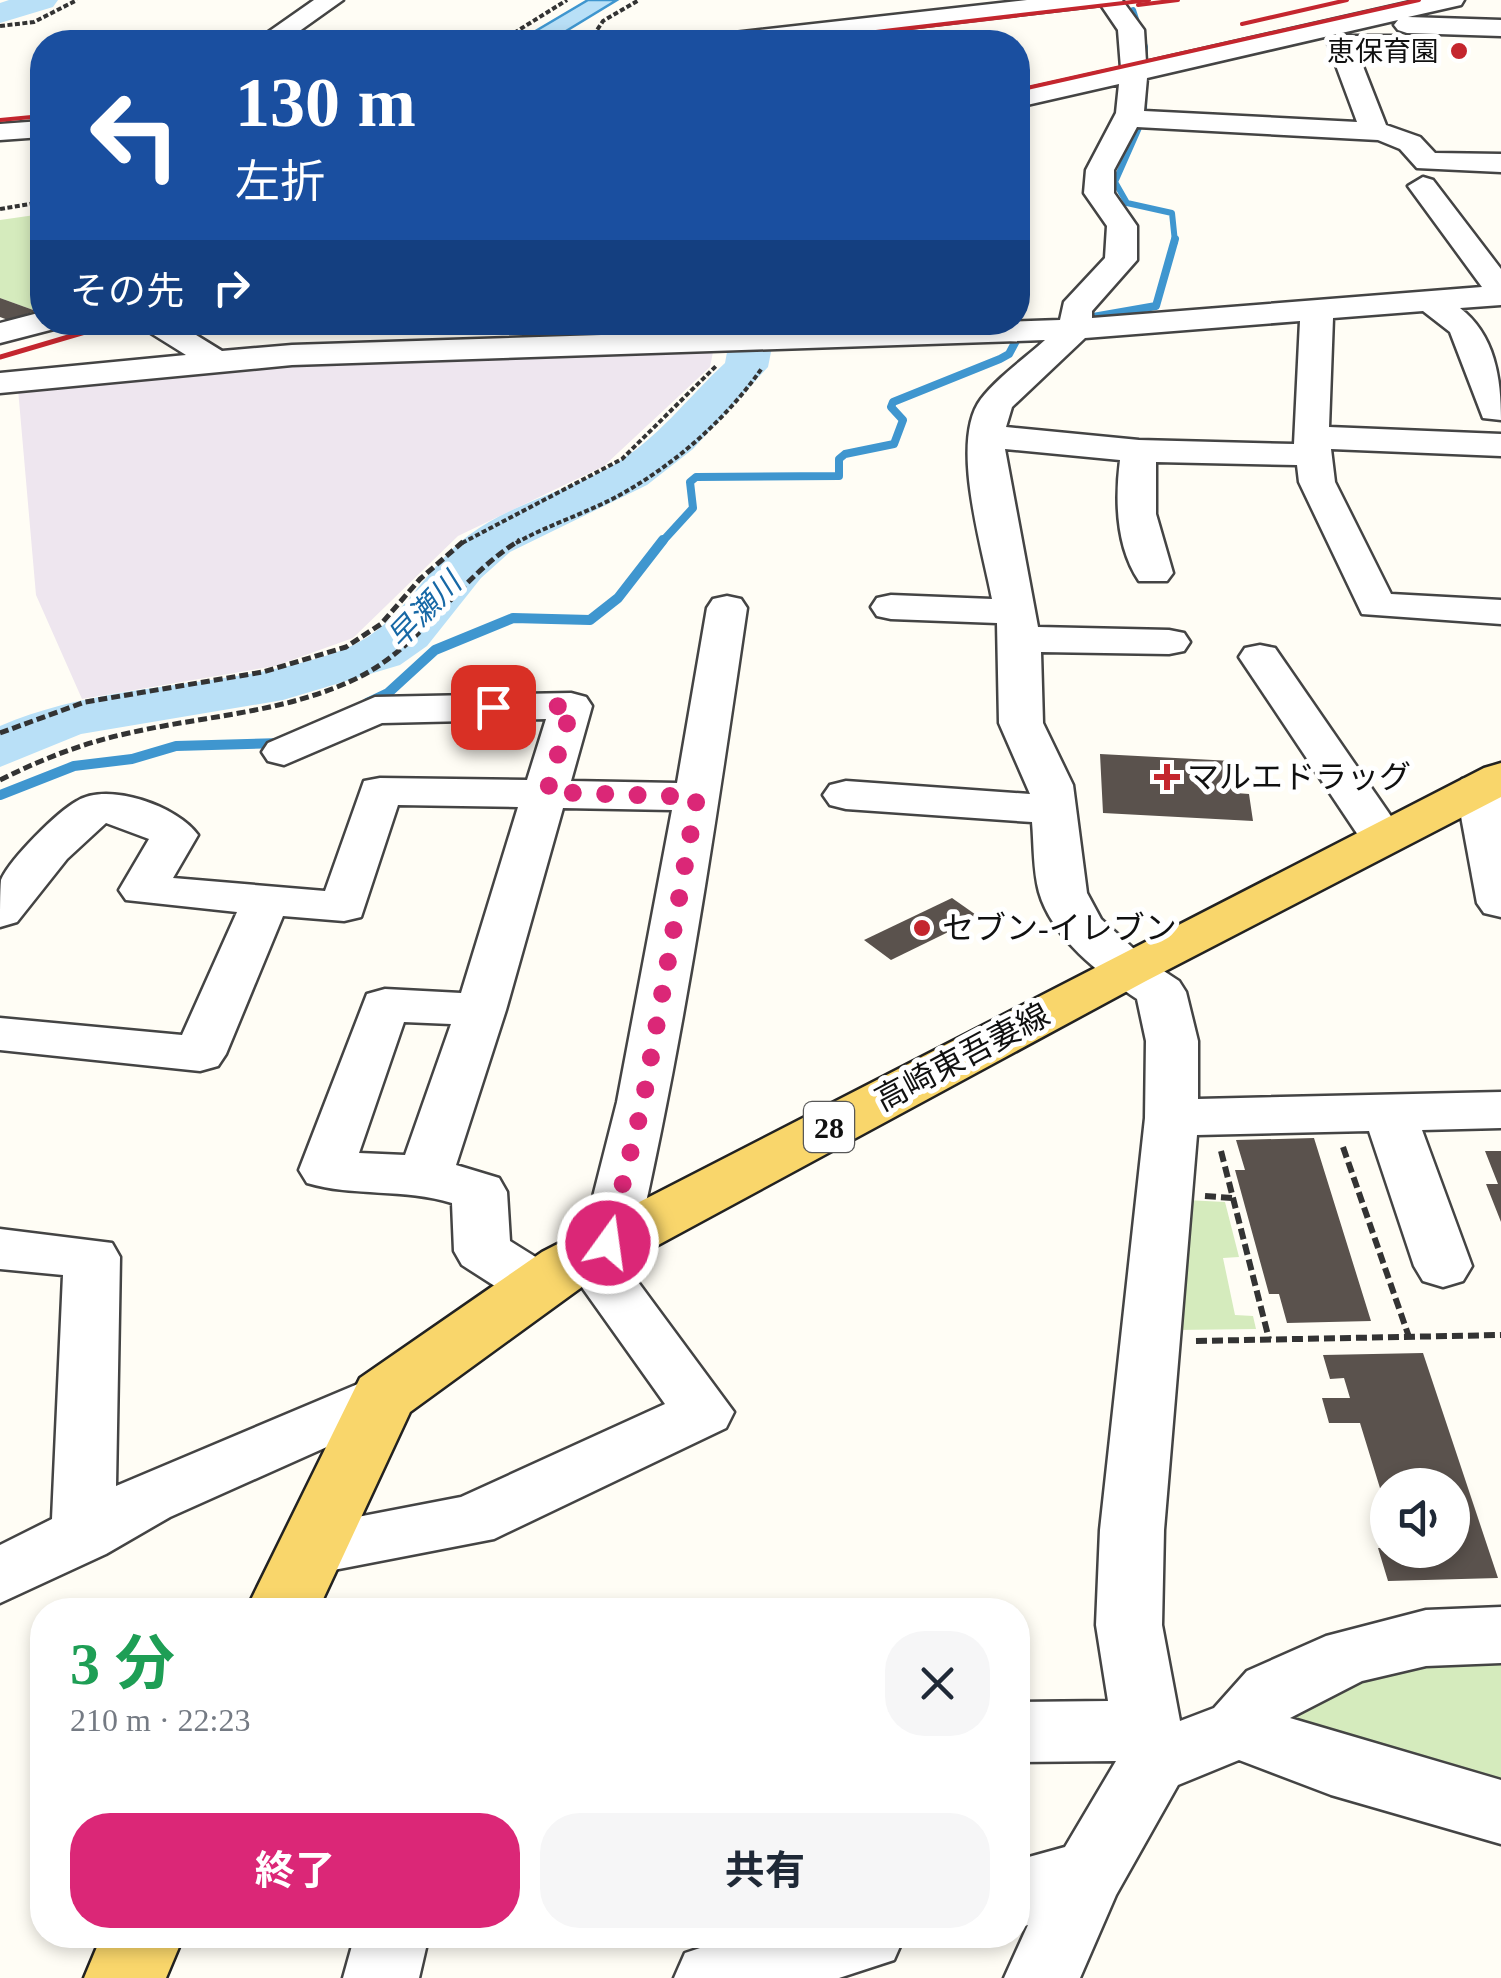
<!DOCTYPE html>
<html lang="ja">
<head>
<meta charset="utf-8">
<style>
  :root { --surface:#fff; --page:#f6f6f7; --text:#1f2937; --muted:#747a83; --accent:#db2777 }
  body { margin:0; font-family:"Times New Roman","Noto Sans JP",serif; background:var(--page); color:var(--text); height:100vh; display:flex; flex-direction:column; font-size:38px; white-space:nowrap }
  * { box-sizing:border-box; margin:0 }
  p { font-size:32px; color:var(--muted) }
  .icon { flex:none; width:55px; height:55px; fill:none; stroke:currentColor; stroke-width:2; stroke-linecap:round; stroke-linejoin:round }
  .map { position:relative; flex:1; overflow:hidden }
  .drawer { position:absolute; left:30px; top:1598px; width:1000px; height:350px; display:flex; flex-direction:column; background:var(--surface); border-radius:40px; box-shadow:0 5px 15px #0003 }
  .drawer>* { flex:none }
  .top-card { position:absolute; left:30px; top:30px; width:1000px; height:305px; border-radius:40px; box-shadow:0 5px 15px #0003; background:#1a4fa0; color:#fff; overflow:hidden }
  .tools { position:absolute; left:1370px; top:1468px; display:grid; gap:20px }
  .tools a { display:grid; place-items:center; width:100px; height:100px; border-radius:50%; background:var(--surface); box-shadow:0 5px 15px #0003; font-size:50px }
  .pin { position:absolute; display:grid; place-items:center; width:85px; height:85px; color:#fff; margin:-42px; border-radius:20px; box-shadow:0 5px 15px #0006 }
  .me { position:absolute; width:110px; margin:-55px; rotate:14deg; stroke-linejoin:round; filter:drop-shadow(0 0 8px #0008) }
  .turn { display:flex; align-items:center; gap:35px; height:210px; padding:0 40px; font-size:45px }
  .turn .icon { width:130px; height:130px; stroke-width:2.5 }
  .turn b { display:block; font-size:70px; line-height:85px }
  .then { display:flex; align-items:center; height:95px; padding:0 40px; background:#0003; gap:20px; font-size:38px }
  .round { display:grid; place-items:center; flex:none; width:105px; height:105px; border-radius:40px; background:var(--page) }
  .head { display:flex; align-items:center; justify-content:space-between; height:170px; padding:0 40px }
  h1 { font-size:60px; font-weight:700; line-height:75px; color:#1e9e55 }
  .cta { display:flex; gap:20px; margin-top:auto; padding:20px 40px }
  .cta a { flex:1; height:115px; border-radius:40px; background:var(--accent); color:#fff; font-size:40px; font-weight:700; line-height:115px; text-align:center }
  .cta a+a { background:var(--page); color:var(--text) }
  .map>svg:first-child { display:block }
</style>
</head>
<body>
<div class="map">
<svg width="1501" height="1978" viewBox="0 0 1501 1978">
  <rect width="100%" height="100%" fill="#fffdf5"/>
  <path fill="#eee6ef" d="M 714,347 L 710,367 L 604,466 L 458,536 L 353,638 L 275,666 L 82,699 L 36,595 L 18,389 L 310,360 Z"/>
  <g fill="#d5ebbd">
    <path d="M 42,214 L 42,309 L 36,311 L 0,298 L 0,220 Z"/>
    <path d="M 1186,1200 L 1225,1202 L 1239,1257 L 1223,1258 L 1235,1315 L 1253,1316 L 1256,1329 L 1176,1330 Z"/>
    <path d="M 1501,1649 L 1501,1792 L 1292,1731 L 1286,1711 L 1350,1679 Z"/>
  </g>
  <path fill="#b9e0f7" stroke="#3f96cf" stroke-width="2.5" d="M 588,0 L 617,0 L 548,42 L 517,42 Z"/>
  <g fill="none" stroke-linecap="round" stroke-linejoin="round">
    <g stroke="#3f96cf" stroke-width="6">
      <path d="M 1133,10 L 1145,47 L 1144,113"/>
      <path d="M 1142,121 L 1115,182 L 1127,203 L 1172,213 L 1175,242"/>
    </g>
    <g stroke="#3f96cf" stroke-width="8">
      <path d="M 1093,317 L 1156,306 L 1175,239"/>
      <path d="M 661,543 L 693,508 L 690,482 L 696,477 L 839,476 L 839,459 L 845,454 L 894,444 L 903,420 L 891,407 L 893,402 L 1000,359 L 1009,354 L 1017,339"/>
    </g>
    <g stroke="#3f96cf" stroke-width="10">
      <path d="M 367,703 L 388,693 L 435,650 L 513,618 L 590,620 L 618,598 L 663,540"/>
      <path d="M 0,795 L 74,766 L 132,759 L 176,746 L 283,743"/>
    </g>
    <g fill="#b9e0f7" fill-rule="evenodd">
      <path d="M 9,0 L 58,0 L 53,7 L 0,23 L 0,3 Z"/>
      <path d="M 722,322 L 765,322 L 772,347 L 768,367 L 693,449 L 647,485 L 510,552 L 481,578 L 427,646 L 400,665 L 283,700 L 81,734 L 0,767 L 0,726 C 106,680 226,690 334,653 C 403,630 416,575 469,535 C 512,503 566,492 613,465 C 657,440 688,397 725,363 L 728,347 Z"/>
    </g>
  </g>
  <g fill="#5a524d">
    <path d="M 0,298 L 36,311 L 8,320 L 0,317 Z"/>
    <path d="M 1100,754 L 1232,761 L 1236,793 L 1249,794 L 1253,821 L 1103,813 Z"/>
    <path d="M 952,898 L 979,917 L 891,960 L 864,940 Z"/>
    <path d="M 1314,1138 L 1371,1321 L 1287,1323 L 1279,1294 L 1269,1294 L 1235,1170 L 1245,1170 L 1236,1140 Z"/>
    <path d="M 1485,1151 L 1501,1151 L 1501,1222 L 1486,1184 L 1498,1184 Z"/>
    <path d="M 1423,1353 L 1498,1578 L 1388,1581 L 1378,1548 L 1452,1550 L 1452,1485 L 1388,1485 L 1387,1511 L 1360,1423 L 1329,1423 L 1322,1398 L 1350,1398 L 1344,1378 L 1330,1379 L 1323,1355 Z"/>
  </g>
  <g fill="none" stroke-linecap="round" stroke-linejoin="round">
    <defs>
      <g id="minor">
        <path d="M 314,0 L 343,0 L 284,42 L 254,42 Z"/>
        <path d="M 1027,0 L 1122,0 L 1144,30 L 1146,62 L 1419,0 L 1464,0 L 1461,5 L 1408,17 L 1501,20 L 1501,36 L 1407,33 L 1398,30 L 1394,25 L 1398,20 L 1147,78 L 1144,111 L 1357,122 L 1328,44 L 1341,36 L 1397,36 L 1401,41 L 1397,46 L 1357,51 L 1386,125 L 1420,137 L 1435,153 L 1501,154 L 1501,172 L 1417,168 L 1400,149 L 1378,140 L 1137,127 L 1114,170 L 1114,193 L 1137,226 L 1137,260 L 1092,311 L 1092,318 L 1482,287 L 1408,186 L 1423,177 L 1433,180 L 1501,269 L 1501,305 L 1460,308 C 1495,335 1501,378 1501,420 L 1483,418 L 1450,332 L 1423,311 L 1333,318 L 1329,427 L 1501,434 L 1501,456 L 1331,449 L 1335,482 L 1391,594 L 1501,600 L 1501,624 L 1362,614 L 1299,482 L 1297,465 L 1156,462 L 1156,514 L 1173,573 L 1167,581 L 1139,581 C 1116,547 1115,500 1120,460 L 1005,449 L 1038,627 L 1169,630 L 1184,633 L 1190,642 L 1184,651 L 1169,654 L 1041,652 L 1043,723 L 1073,785 L 1087,893 L 1101,919 L 1144,958 L 1179,981 L 1186,992 L 1198,1041 L 1198,1099 L 1501,1092 L 1501,1128 L 1422,1130 L 1472,1266 L 1463,1281 L 1443,1287 L 1423,1281 L 1414,1266 L 1369,1131 L 1197,1135 L 1164,1530 L 1162,1625 L 1180,1721 L 1214,1708 L 1247,1671 L 1326,1636 L 1426,1610 L 1501,1607 L 1501,1663 L 1426,1666 L 1362,1681 L 1290,1718 L 1501,1780 L 1501,1844 L 1331,1795 L 1239,1760 L 1178,1785 L 1116,1895 L 1080,1978 L 1004,1978 L 1028,1925 L 1018,1928 L 1018,1860 L 1065,1847 L 1116,1761 L 1018,1762 L 1018,1702 L 1108,1701 L 1096,1625 L 1100,1530 L 1145,1118 L 1146,1041 L 1137,999 C 1100,974 1052,938 1039,892 C 1033,870 1034,844 1032,822 L 846,809 L 830,805 L 823,795 L 830,785 L 846,781 L 1030,794 L 999,723 L 997,623 L 891,619 L 877,616 L 871,607 L 877,598 L 891,595 L 992,599 C 983,550 949,441 981,399 C 998,377 1024,359 1045,340 L 292,365 L 0,393 L 0,373 L 186,355 L 133,322 L 175,322 L 222,351 L 292,345 L 1060,320 L 1064,302 L 1105,258 L 1107,226 L 1084,193 L 1086,170 L 1116,113 L 1119,84 L 1018,107 L 1018,91 L 1121,68 L 1118,30 L 1101,5 L 788,42 L 712,42 L 725,34 ZM 1300,321 L 1294,444 L 1139,440 L 1006,427 L 1012,407 L 1085,338 Z"/>
        <path d="M 489,33 L 502,41 L 471,42 L 475,37 Z"/>
        <path d="M 42,121 L 42,137 L 0,140 L 0,124 Z"/>
        <path d="M 42,312 L 42,322 L 58,322 L 54,329 L 0,343 L 0,323 Z"/>
        <path d="M 727,596 L 741,599 L 747,608 C 716,821 685,1033 637,1243 L 629,1257 L 621,1259 L 734,1412 L 726,1428 L 494,1539 L 313,1574 L 290,1566 L 281,1548 L 290,1530 L 461,1497 L 665,1404 L 559,1255 L 567,1241 L 583,1236 L 617,1102 L 672,810 L 563,808 L 506,1010 L 456,1165 L 499,1178 L 507,1192 L 510,1241 L 558,1271 L 567,1286 L 558,1301 L 538,1307 L 518,1301 L 462,1265 L 454,1251 L 452,1203 C 404,1188 354,1197 307,1183 L 299,1170 L 367,994 L 385,989 L 461,993 L 518,807 L 398,805 L 361,917 L 344,921 L 283,916 L 226,1054 L 218,1066 L 200,1071 L 0,1050 L 0,1018 L 182,1035 L 237,912 L 126,900 L 119,890 L 149,839 L 106,823 L 67,859 L 17,922 L 0,927 C 0,914 0,891 1,880 C 10,859 57,812 77,801 C 108,781 179,807 198,835 L 173,878 L 325,891 L 364,781 L 380,778 L 527,780 L 546,719 L 382,723 L 284,765 L 268,761 L 262,752 L 268,743 L 375,697 L 571,693 L 586,697 L 592,706 L 571,781 L 677,783 L 707,608 L 713,599 ZM 404,1022 L 451,1024 L 405,1155 L 359,1153 Z"/>
        <path d="M 1260,645 L 1275,648 L 1406,838 L 1399,848 L 1383,852 L 1367,848 L 1360,838 L 1239,657 L 1245,648 Z"/>
        <path d="M 1478,776 L 1494,779 L 1501,792 L 1501,917 L 1484,913 L 1477,903 L 1456,789 L 1462,779 Z"/>
        <path d="M 0,1229 L 112,1243 L 120,1257 L 116,1486 L 384,1373 L 405,1380 L 414,1396 L 405,1412 L 170,1517 L 106,1554 L 0,1603 L 0,1545 L 52,1519 L 63,1275 L 0,1269 Z"/>
        <path d="M 355,1935 L 429,1935 L 419,1978 L 343,1978 Z"/>
        <path d="M 739,1935 L 905,1935 L 894,1960 L 839,1978 L 674,1978 L 685,1953 Z"/>
      </g>
      <g id="major">
        <path d="M 1501,763 L 1501,797 L 1146,981 L 586,1284 L 410,1412 L 318,1610 L 246,1610 L 360,1378 L 542,1252 L 1484,768 Z"/>
        <path d="M 102,1935 L 184,1935 L 166,1978 L 84,1978 Z"/>
      </g>
    </defs>
    <use href="#minor" stroke="#444" stroke-width="5"/>
    <use href="#major" stroke="#222" stroke-width="5"/>
    <g stroke="#333" stroke-width="4" stroke-dasharray="5 2.5" stroke-linecap="butt">
      <path d="M 0,26 L 34,22 L 77,0"/>
      <path d="M 514,33 L 567,0"/>
      <path d="M 589,42 L 603,21 L 639,0"/>
      <path d="M 0,209 L 42,202"/>
      <path d="M 462,543 L 622,459 L 716,366"/>
      <path d="M 516,543 C 548,525 584,514 616,497 C 672,467 726,420 762,368"/>
    </g>
    <g stroke="#333" stroke-width="5" stroke-dasharray="9 4" stroke-linecap="butt">
      <path d="M 0,733 L 85,702 L 263,672 L 346,647 L 381,624 L 420,579 L 465,540"/>
      <path d="M 0,780 C 42,759 83,743 129,733 C 203,716 281,713 351,681 C 421,650 456,579 520,540"/>
    </g>
    <g stroke="#333" stroke-width="6" stroke-dasharray="11 5" stroke-linecap="butt">
      <path d="M 1343,1147 L 1409,1337"/>
      <path d="M 1221,1151 L 1269,1339"/>
      <path d="M 1205,1196 L 1233,1198"/>
      <path d="M 1196,1341 L 1501,1335"/>
    </g>
    <use href="#minor" fill="#fff" fill-rule="evenodd"/>
    <use href="#major" fill="#f9d66b" fill-rule="evenodd"/>
    <g stroke="#c4262e" stroke-width="4">
      <path d="M 1138,5 L 1178,0"/>
      <path d="M 1242,24 L 1347,0"/>
      <path d="M 791,42 L 1149,0"/>
      <path d="M 1018,90 L 1419,0"/>
      <path d="M 0,120 L 42,116"/>
    </g>
    <path stroke="#c4262e" stroke-width="5" d="M 0,357 L 119,322"/>
  </g>
  <g fill="none" stroke-linecap="round" stroke-linejoin="round">
    <path stroke="#db2777" stroke-width="18" stroke-dasharray="0 32.4" d="M 493,707 L 572,706 L 547,792 L 697,797 L 643,1102 L 608,1243"/>
  </g>
  <g fill="#c4262e" stroke="#fff" stroke-width="4">
    <circle cx="1459" cy="51" r="10"/>
    <path d="M1162 762h10v10h10v10h-10v10h-10v-10h-10v-10h10z"/>
    <circle cx="922" cy="928" r="10"/>
  </g>
  <g text-anchor="middle" dominant-baseline="central" stroke-width="10" stroke-linejoin="round" paint-order="stroke">
    <g font-size="28" fill="#111" stroke="#fff" text-anchor="end">
      <text x="1439" y="51">恵保育園</text>
    </g>
    <g font-size="30" font-style="italic" fill="#1768a6" stroke="#fff">
      <text transform="translate(424 610) rotate(-46)">早瀬川</text>
    </g>
    <rect fill="#fff" stroke="#585858" stroke-width="2.5" x="804" y="1102" width="50" height="50" rx="8"/>
    <g font-size="30" font-weight="bold" fill="#111">
      <text x="829" y="1127">28</text>
    </g>
    <g font-size="32" fill="#111" stroke="#fff" text-anchor="start">
      <text x="1187" y="777">マルエドラッグ</text>
      <text x="942" y="928">セブン-イレブン</text>
    </g>
    <g font-size="32" fill="#111" stroke="#fff">
      <text transform="translate(962 1057) rotate(-28)">高崎東吾妻線</text>
    </g>
  </g>
</svg>
<div class="tools">
<a><svg class="icon" aria-label="sound" viewBox="0 0 24 24"><path d="M4 9h4l5-4v14l-5-4H4zM17 9q2 3 0 6"/></svg></a>
</div>
<div class="pin" style="left:493px;top:707px;background:#d93025"><svg class="icon" aria-label="arrive" viewBox="0 0 24 24"><path d="M6 21V4h12l-3 4 3 4H6"/></svg></div>
<svg class="me" style="left:608px;top:1243px" viewBox="-20 -20 40 40"><circle r="17" fill="#db2777" stroke="#fff" stroke-width="3"/><path d="M0-11L8 9 0 5-8 9z" fill="#fff"/></svg>
<div class="top-card">
<div class="turn"><svg class="icon" aria-label="left" viewBox="0 0 24 24"><path d="M17 20v-9H6M10 6l-5 5 5 5"/></svg><div><b>130 m</b>左折</div></div>
<div class="then">その先<svg class="icon" aria-label="right" viewBox="0 0 24 24"><path d="M7 20v-9h11M14 6l5 5-5 5"/></svg></div>
</div>
<section class="drawer">
<div class="head"><div><h1>3 分</h1><p>210 m · 22:23</p></div><a class="round"><svg class="icon" aria-label="close" viewBox="0 0 24 24"><path d="M6 6l12 12M18 6L6 18"/></svg></a></div>
<div class="cta"><a>終了</a><a>共有</a></div>
</section>
</div>
</body>
</html>
